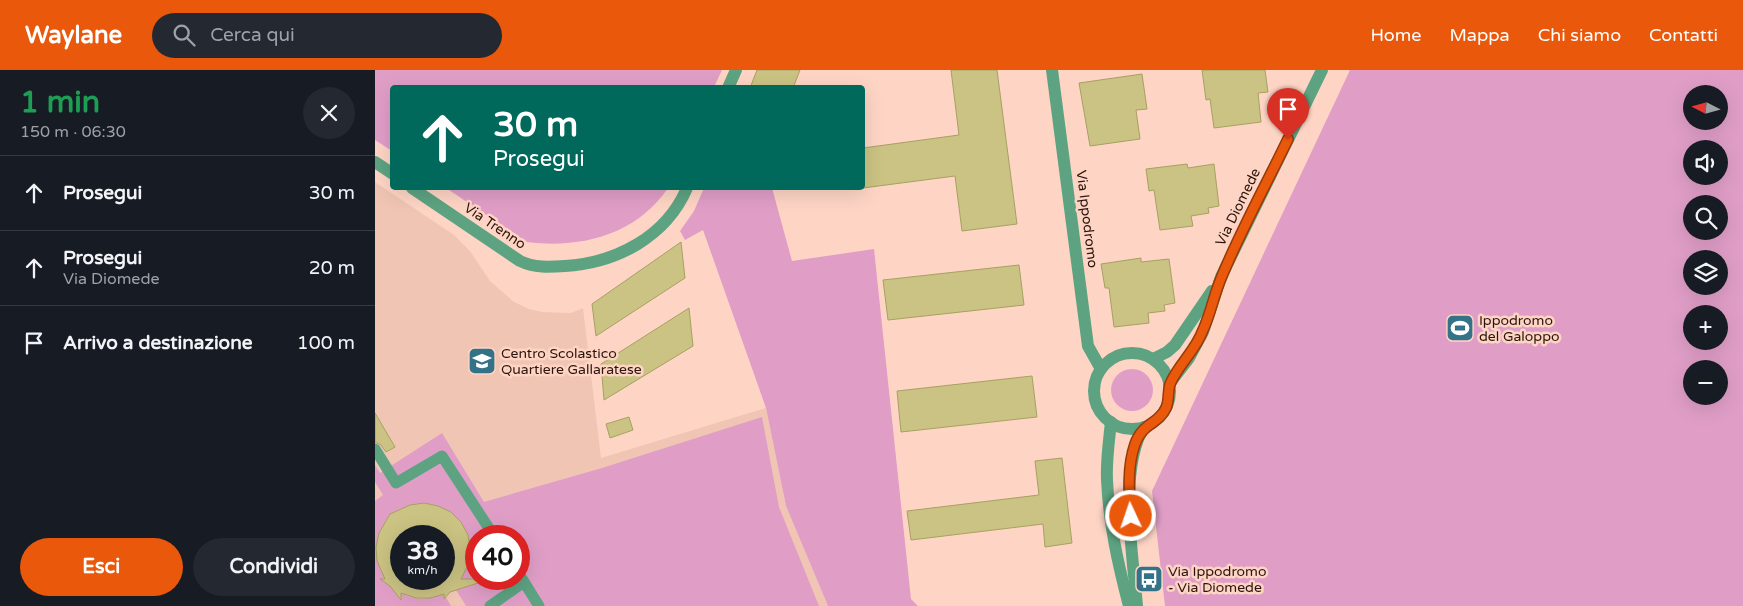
<!DOCTYPE html>
<html lang="it">
<head>
<meta charset="utf-8">
<style>
  :root { --surface:#171b24; --page:#242831; --text:#f1f3f6; --muted:#9ea1a6; --line:#363941; --accent:#ea580c }
  body { margin:0; font-family:"Varela Round",sans-serif; background:var(--page); color:var(--text); height:100vh; display:flex; flex-direction:column; font-size:19px; white-space:nowrap }
  * { box-sizing:border-box; margin:0 }
  p { font-size:16px; color:var(--muted) }
  .icon { flex:none; width:28px; height:28px; fill:none; stroke:currentColor; stroke-width:2; stroke-linecap:round; stroke-linejoin:round }
  .map { position:relative; flex:1; overflow:hidden }
  .drawer { display:flex; flex-direction:column; background:var(--surface); width:375px }
  .drawer>* { flex:none }
  .top-card { position:absolute; left:15px; top:15px; width:475px; height:105px; border-radius:5px; box-shadow:0 5px 20px #0002; background:#00695c; color:#fff; overflow:hidden }
  .needle { width:32px; rotate:276deg }
  .buttons { position:absolute; left:1308px; top:15px; display:grid; gap:10px }
  .buttons a { display:grid; place-items:center; width:45px; height:45px; border-radius:50%; background:var(--surface); box-shadow:0 5px 20px #0002; font-size:25px }
  .speed { position:absolute; left:15px; top:455px; display:flex; gap:10px; font-size:25px; font-weight:700; text-align:center }
  .speed>* { display:grid; place-content:center; width:65px; height:65px; border-radius:50%; background:var(--surface); box-shadow:0 5px 20px #0002; line-height:1 }
  .speed small { font-size:12px; font-weight:400 }
  .speed .limit { border:8px solid #d22; background:#fff; color:#111 }
  .pin { position:absolute; display:grid; place-items:center; width:42px; height:42px; color:#fff; margin:-51px -21px; border-radius:50% 50% 50% 0; rotate:-45deg; box-shadow:0 0 5px #0007 }
  .pin .icon { rotate:45deg }
  .me { position:absolute; width:55px; margin:-28px; rotate:357deg; stroke-linejoin:round; filter:drop-shadow(0 0 4px #0008) }
  .turn { display:flex; align-items:center; gap:18px; height:105px; padding:0 20px; font-size:22px }
  .turn .icon { width:65px; height:65px; stroke-width:2.5 }
  .turn b { display:block; font-size:35px; line-height:42px }
  .round { display:grid; place-items:center; flex:none; width:52px; height:52px; border-radius:26px; background:var(--page) }
  .head { display:flex; align-items:center; justify-content:space-between; height:85px; padding:0 20px }
  h1 { font-size:30px; font-weight:800; line-height:38px; color:#1e9e55 }
  .action { display:flex; gap:10px; margin-top:auto; padding:10px 20px }
  .action a { flex:1; height:58px; border-radius:30px; background:var(--accent); color:#fff; font-size:20px; font-weight:800; line-height:58px; text-align:center }
  .action a+a { background:var(--page); color:var(--text) }
  ul { padding:0; list-style:none }
  li { display:flex; align-items:center; gap:15px; height:75px; padding:0 20px; border-top:1px solid var(--line) }
  li div { flex:1 }
  li b { display:block; font-size:19px }
  li em { font-style:normal }
  header { display:flex; align-items:center; gap:30px; box-sizing:border-box; height:70px; padding:0 25px; background:var(--accent); color:#fff }
  header strong { font-size:24px }
  nav { display:flex; gap:28px; margin-inline-start:auto; font-size:18px }
  .search { width:350px; height:45px; background:var(--page); display:flex; align-items:center; gap:12px; box-sizing:border-box; padding:0 18px; border-radius:28px; color:var(--muted); font-size:19px }
  main { display:flex; flex:1; min-height:0 }
  .map>svg:first-child { display:block }
</style>
</head>
<body>
<header>
<strong>Waylane</strong>
<div class="search"><svg class="icon" aria-label="search" viewBox="0 0 24 24"><circle cx="10" cy="10" r="6"/><path d="M15 15l6 6"/></svg>Cerca qui</div>
<nav><a>Home</a><a>Mappa</a><a>Chi siamo</a><a>Contatti</a></nav>
</header>
<main>
<section class="drawer">
<div class="head"><div><h1>1 min</h1><p>150 m · 06:30</p></div><a class="round"><svg class="icon" aria-label="close" viewBox="0 0 24 24"><path d="M6 6l12 12M18 6L6 18"/></svg></a></div>
<ul>
<li><svg class="icon" aria-label="ahead" viewBox="0 0 24 24"><path d="M12 20V5M6 11l6-6 6 6"/></svg><div><b>Prosegui</b></div><em>30 m</em></li>
<li><svg class="icon" aria-label="ahead" viewBox="0 0 24 24"><path d="M12 20V5M6 11l6-6 6 6"/></svg><div><b>Prosegui</b><p>Via Diomede</p></div><em>20 m</em></li>
<li><svg class="icon" aria-label="arrive" viewBox="0 0 24 24"><path d="M6 21V4h12l-3 4 3 4H6"/></svg><div><b>Arrivo a destinazione</b></div><em>100 m</em></li>
</ul>
<div class="action"><a>Esci</a><a>Condividi</a></div>
</section>
<div class="map">
<svg width="1368" height="536" viewBox="0 0 1368 536">
  <rect width="100%" height="100%" fill="#fed5c5"/>
  <path fill="#f1c5b4" fill-rule="evenodd" d="M 0,112 L 79,165 L 95,181 L 115,211 L 139,232 L 154,239 L 167,242 L 196,243 L 208,238 L 226,388 L 391,338 L 411,436 L 453,536 L 0,536 ZM 26,466 L 69,466 L 69,509 L 26,509 ZM 101,466 L 144,466 L 144,509 L 101,509 Z"/>
  <g fill="#e09ec7" fill-rule="evenodd">
    <path d="M 0,0 L 347,0 L 339,17 L 18,18 L 17,81 L 0,70 Z"/>
    <path d="M 975,0 L 1368,0 L 1368,536 L 790,536 L 777,421 ZM 1316,24 L 1344,24 L 1344,51 L 1316,51 ZM 1316,79 L 1344,79 L 1344,106 L 1316,106 ZM 1316,134 L 1344,134 L 1344,161 L 1316,161 ZM 1316,189 L 1344,189 L 1344,216 L 1316,216 ZM 1316,244 L 1344,244 L 1344,271 L 1316,271 ZM 1316,299 L 1344,299 L 1344,326 L 1316,326 Z"/>
    <path d="M 71,118 L 293,118 C 262,164 207,179 152,172 Z"/>
    <path d="M 329,118 L 397,118 L 417,191 L 499,179 L 536,529 L 543,536 L 453,536 L 411,436 L 391,338 L 328,160 L 310,170 L 305,161 L 319,141 Z"/>
    <circle cx="757" cy="320" r="21"/>
    <path d="M 387,347 L 404,437 L 444,536 L 91,536 L 79,517 C 95,498 101,477 85,455 C 82,451 78,444 73,441 C 58,432 49,433 34,440 C 27,443 15,447 10,452 C 0,480 7,520 39,528 C 49,530 59,527 69,524 L 76,536 L 0,536 L 0,431 L 8,425 L 0,412 L 0,395 L 5,403 L 67,363 L 109,432 L 227,398 ZM 101,466 L 144,466 L 144,509 L 101,509 Z"/>
  </g>
  <g fill="#cbc383" stroke="#a8a062" fill-rule="evenodd">
    <path d="M 382,0 L 425,0 L 418,18 L 375,18 Z"/>
    <path d="M 576,0 L 622,0 L 642,154 L 587,161 L 580,106 L 488,118 L 488,78 L 584,65 Z"/>
    <path d="M 827,0 L 890,0 L 893,22 L 883,23 L 886,52 L 839,58 L 835,29 L 831,30 Z"/>
    <path d="M 767,4 L 772,39 L 761,40 L 765,69 L 715,76 L 704,13 Z"/>
    <path d="M 812,94 L 813,98 L 839,94 L 844,136 L 833,138 L 834,143 L 816,146 L 818,156 L 785,160 L 779,120 L 774,121 L 771,99 Z"/>
    <path d="M 306,172 L 310,208 L 221,266 L 217,234 Z"/>
    <path d="M 766,188 L 766,192 L 794,189 L 800,233 L 789,235 L 790,241 L 773,243 L 774,253 L 739,257 L 734,218 L 730,218 L 726,194 Z"/>
    <path d="M 644,195 L 649,235 L 513,250 L 508,210 Z"/>
    <path d="M 314,238 L 318,276 L 229,330 L 226,294 Z"/>
    <path d="M 657,306 L 662,347 L 526,362 L 522,321 Z"/>
    <path d="M 0,343 L 20,377 L 11,382 L 6,375 L 0,372 Z"/>
    <path d="M 254,347 L 258,360 L 235,368 L 231,354 Z"/>
    <path d="M 687,388 L 697,473 L 670,477 L 668,454 L 536,470 L 532,441 L 664,425 L 660,391 Z"/>
    <path d="M 49,433 L 63,436 L 76,442 L 86,452 L 93,465 L 95,479 L 94,493 L 86,509 L 105,509 L 106,512 L 75,522 L 69,529 L 69,524 L 55,528 L 41,528 L 26,523 L 26,530 L 15,516 L 5,509 L 10,509 L 2,491 L 1,477 L 4,463 L 15,444 L 35,435 ZM 26,466 L 69,466 L 69,509 L 26,509 Z"/>
  </g>
  <g fill="none" stroke-linecap="round" stroke-linejoin="round">
    <g stroke="#5da382" stroke-width="11">
      <path d="M 0,379 L 21,413 L 67,386 L 119,466"/>
      <path d="M 144,504 L 164,536"/>
      <path d="M 115,536 L 149,512"/>
    </g>
    <g stroke="#5da382" stroke-width="12">
      <path d="M 677,0 L 713,276 L 726,299"/>
      <path d="M 353,18 L 361,0"/>
      <path d="M 0,92 L 18,104"/>
      <path d="M 37,118 L 145,191 C 159,198 175,197 190,196 C 241,193 291,167 312,118"/>
    </g>
    <g stroke="#5da382" stroke-width="12">
      <circle cx="757" cy="321" r="38"/>
      <path d="M 778,289 L 792,282 L 800,275 L 837,221"/>
      <path d="M 794,314 L 814,288 L 828,262 L 846,207 L 947,0"/>
      <path d="M 736,352 C 734,371 731,391 732,410 C 734,454 743,494 754,536"/>
      <path d="M 762,536 C 758,487 743,399 769,357"/>
    </g>
  </g>
  <g fill="none" stroke-linecap="round" stroke-linejoin="round">
    <defs>
      <path id="route" d="M 756,446 C 754,422 752,397 760,374 C 768,352 783,355 791,338 C 795,329 792,319 796,312 C 804,294 821,280 828,260 C 836,243 839,224 847,206 C 866,160 891,115 913,69"/>
    </defs>
    <use href="#route" stroke="#983908" stroke-width="12"/>
    <use href="#route" stroke="#ea580c" stroke-width="9"/>
  </g>
  <defs>
    <symbol id="stadium-square" viewBox="-11 -11 22 22"><rect x="-9" y="-9" width="18" height="18" rx="4" fill="#337287" stroke="#fed5c5"/><path d="M0-5a6.5 5 0 1 0 0 10a6.5 5 0 1 0 0-10ZM-3.5-1.8h7v3.6h-7Z" fill="#fff"/></symbol>
    <symbol id="school-square" viewBox="-11 -11 22 22"><rect x="-9" y="-9" width="18" height="18" rx="4" fill="#337287" stroke="#fed5c5"/><path d="M0-5L7-2L0 1L-7-2ZM-4 1L0 2.5L4 1V4Q0 6-4 4Z" fill="#fff"/></symbol>
    <symbol id="bus-square" viewBox="-11 -11 22 22"><rect x="-9" y="-9" width="18" height="18" rx="4" fill="#337287" stroke="#fed5c5"/><path d="M-5-6H5V4H4V6H2V4H-2V6H-4V4H-5ZM-3.5-4V0h7V-4ZM-3.5 1.2v1.5H-2V1.2ZM2 1.2v1.5H3.5V1.2Z" fill="#fff"/></symbol>
  </defs>
  <g fill-rule="evenodd">
    <use href="#stadium-square" x="1069" y="242" width="32" height="32"/>
    <use href="#school-square" x="91" y="275" width="32" height="32"/>
    <use href="#bus-square" x="758" y="493" width="32" height="32"/>
  </g>
  <g text-anchor="middle" dominant-baseline="central" stroke-width="5" stroke-linejoin="round" paint-order="stroke">
    <g font-size="14" fill="#2c140b" stroke="#fed5c5">
      <text transform="translate(863 137) rotate(-64)">Via Diomede</text>
      <text transform="translate(712 149) rotate(83)">Via Ippodromo</text>
      <text transform="translate(120 156) rotate(34)">Via Trenno</text>
    </g>
    <g font-size="14" fill="#2c140b" stroke="#fed5c5" text-anchor="start">
      <text x="1104" y="250">Ippodromo<tspan x="1104" dy="16">del Galoppo</tspan></text>
      <text x="126" y="283">Centro Scolastico<tspan x="126" dy="16">Quartiere Gallaratese</tspan></text>
      <text x="793" y="501">Via Ippodromo<tspan x="793" dy="16">- Via Diomede</tspan></text>
    </g>
  </g>
</svg>
<div class="buttons">
<a><svg class="needle" viewBox="-14 -14 28 28"><path d="M0-13l5 13h-10z" fill="#e53935"/><path d="M0 13l5-13h-10z" fill="#9ea1a6"/></svg></a>
<a><svg class="icon" aria-label="sound" viewBox="0 0 24 24"><path d="M4 9h4l5-4v14l-5-4H4zM17 9q2 3 0 6"/></svg></a>
<a><svg class="icon" aria-label="search" viewBox="0 0 24 24"><circle cx="10" cy="10" r="6"/><path d="M15 15l6 6"/></svg></a>
<a><svg class="icon" aria-label="layers" viewBox="0 0 24 24"><path d="M12 4l9 5-9 5-9-5zM3 14l9 5 9-5"/></svg></a>
<a>+</a>
<a>−</a>
</div>
<div class="speed"><div>38<small>km/h</small></div><div class="limit">40</div></div>
<div class="pin" style="left:913px;top:69px;background:#d93025"><svg class="icon" aria-label="arrive" viewBox="0 0 24 24"><path d="M6 21V4h12l-3 4 3 4H6"/></svg></div>
<svg class="me" style="left:756px;top:446px" viewBox="-20 -20 40 40"><circle r="17" fill="#ea580c" stroke="#fff" stroke-width="3"/><path d="M0-11L8 9 0 5-8 9z" fill="#fff"/></svg>
<div class="top-card">
<div class="turn"><svg class="icon" aria-label="ahead" viewBox="0 0 24 24"><path d="M12 20V5M6 11l6-6 6 6"/></svg><div><b>30 m</b>Prosegui</div></div>
</div>
</div>
</main>
</body>
</html>
